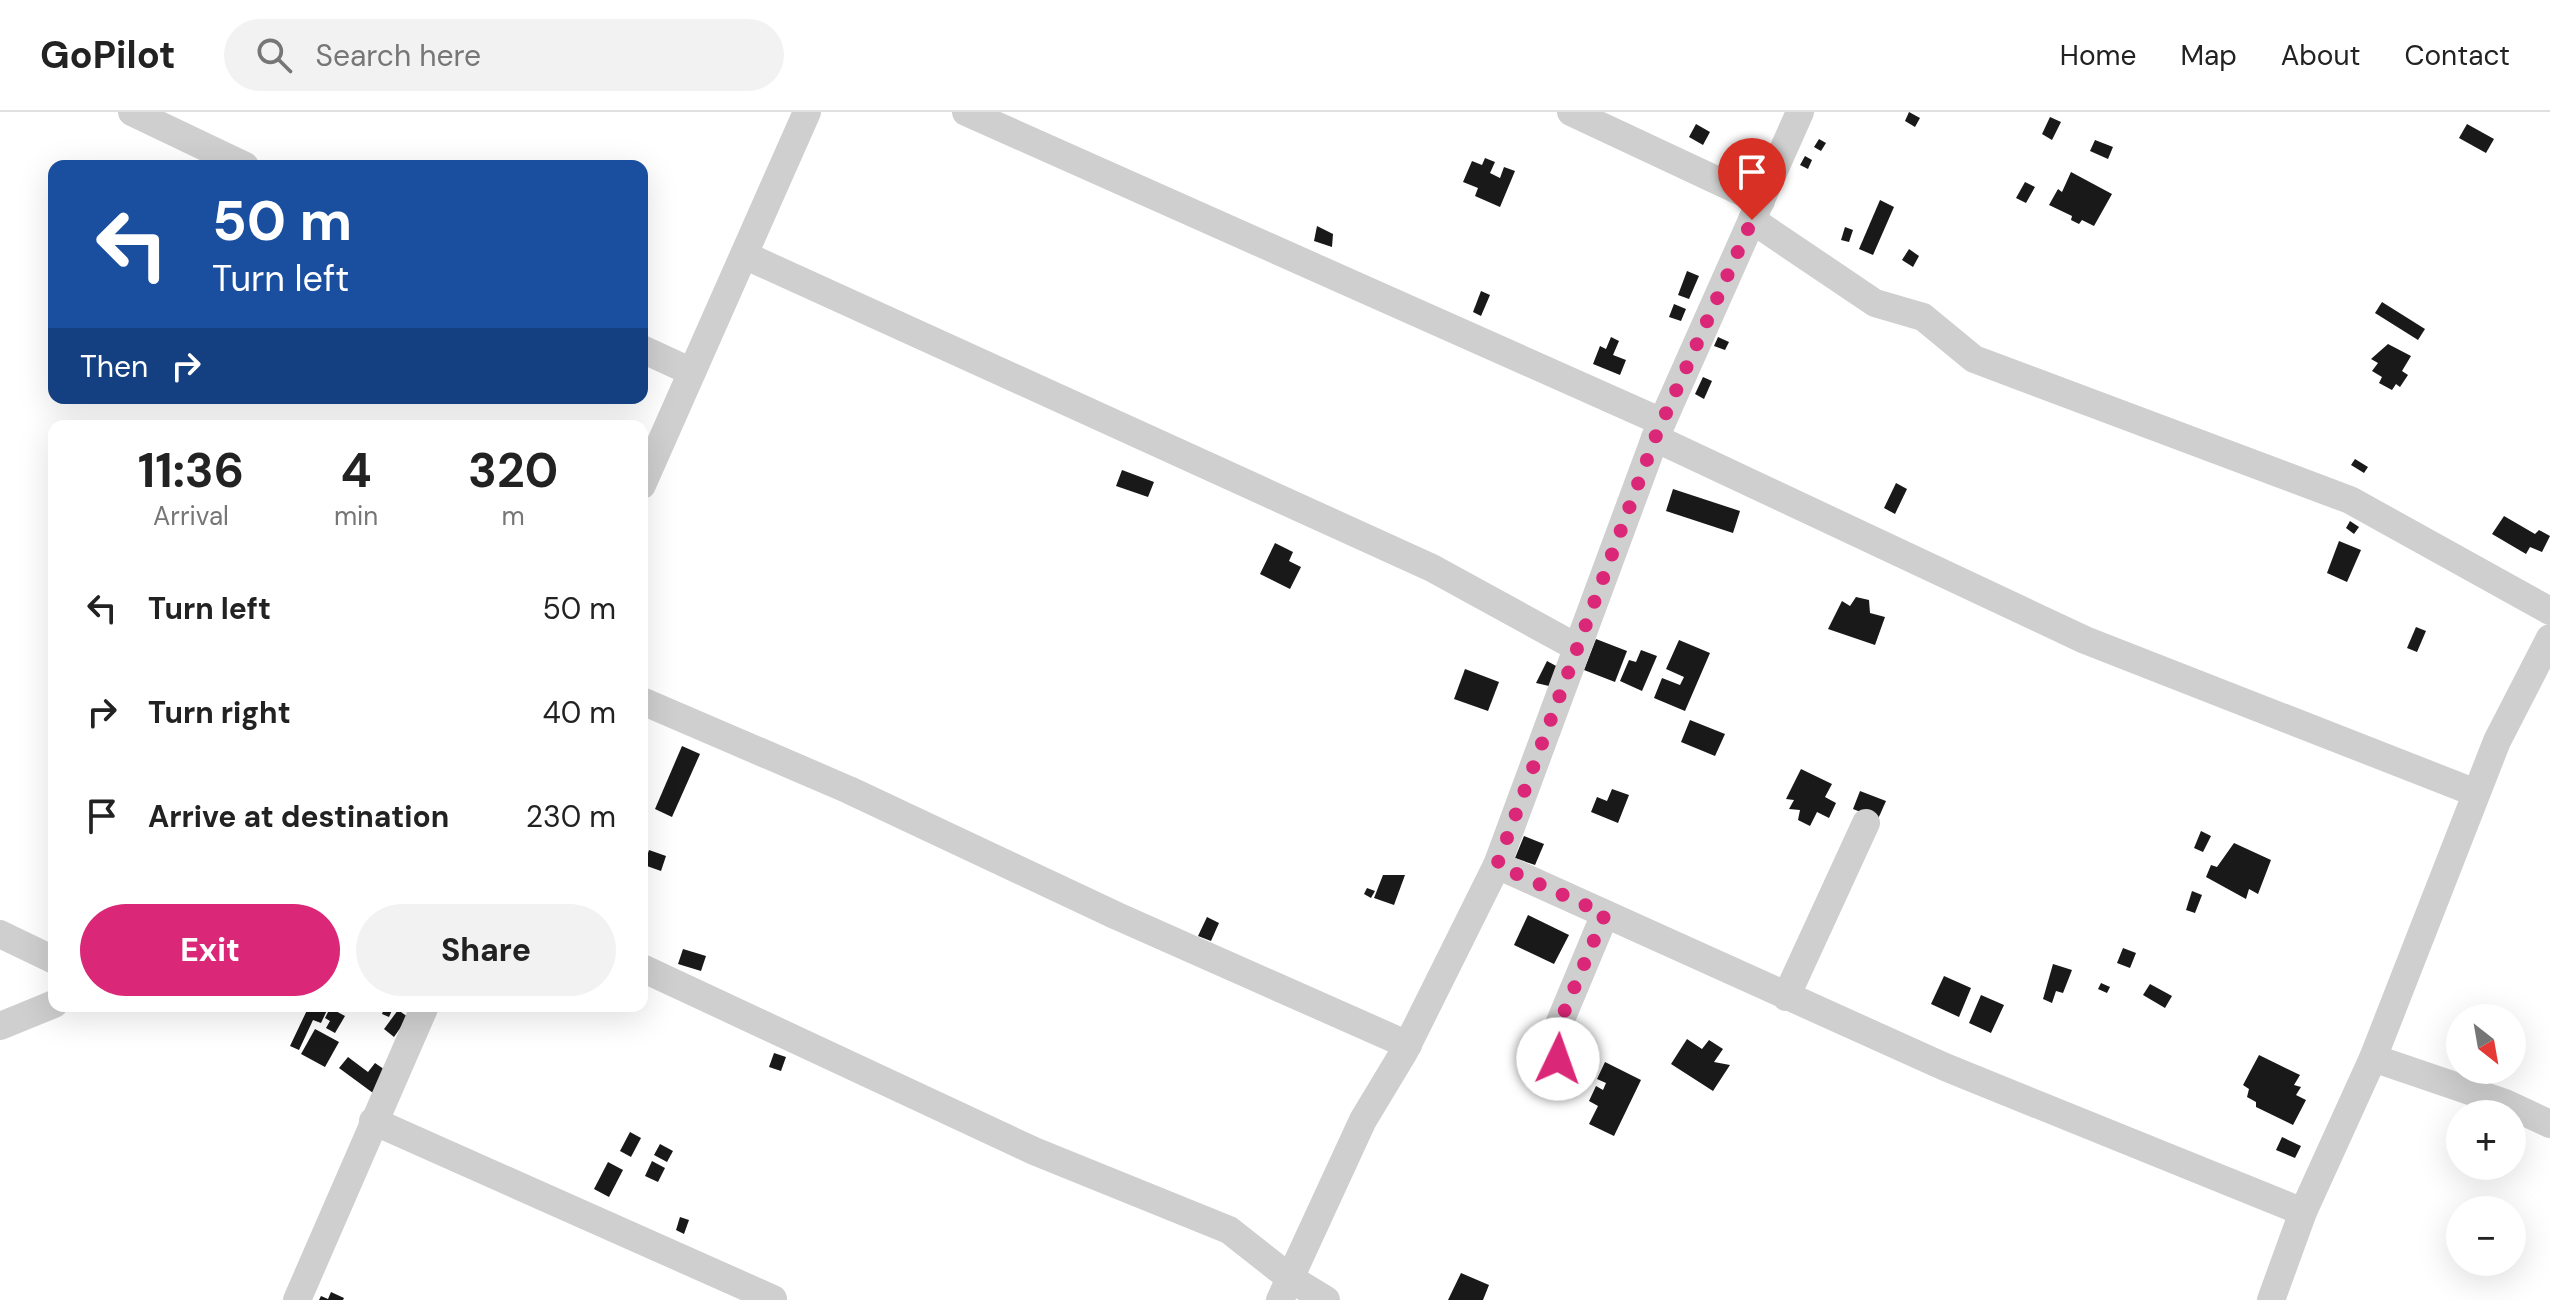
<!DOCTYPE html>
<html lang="en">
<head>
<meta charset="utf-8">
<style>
  :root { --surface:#fff; --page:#f2f2f2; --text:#222; --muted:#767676; --line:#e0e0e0; --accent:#db2777 }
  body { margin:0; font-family:"DM Sans",sans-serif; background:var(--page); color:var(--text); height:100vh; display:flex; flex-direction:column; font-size:30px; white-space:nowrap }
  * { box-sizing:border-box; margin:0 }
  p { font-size:26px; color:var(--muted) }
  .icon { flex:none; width:44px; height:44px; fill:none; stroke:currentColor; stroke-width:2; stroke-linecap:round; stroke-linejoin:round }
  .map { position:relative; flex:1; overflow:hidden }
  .sheet { position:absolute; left:48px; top:308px; width:600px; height:592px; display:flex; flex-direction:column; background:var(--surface); border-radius:16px; box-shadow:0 8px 32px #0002 }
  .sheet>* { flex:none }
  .banner { position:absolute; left:48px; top:48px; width:600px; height:244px; border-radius:16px; box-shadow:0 8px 32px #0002; background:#1a4fa0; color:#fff; overflow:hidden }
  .needle { width:52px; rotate:149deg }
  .buttons { position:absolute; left:2446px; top:892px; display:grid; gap:16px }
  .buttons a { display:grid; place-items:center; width:80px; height:80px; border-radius:50%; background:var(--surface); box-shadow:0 8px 32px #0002; font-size:40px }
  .pin { position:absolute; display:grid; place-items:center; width:68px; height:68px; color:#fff; margin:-82px -34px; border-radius:50% 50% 50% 0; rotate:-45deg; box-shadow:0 0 8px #0007 }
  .pin .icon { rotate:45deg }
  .me { position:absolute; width:88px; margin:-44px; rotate:3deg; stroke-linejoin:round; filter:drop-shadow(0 0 6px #0008) }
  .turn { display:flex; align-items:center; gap:28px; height:168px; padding:0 32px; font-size:36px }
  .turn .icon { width:104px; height:104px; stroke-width:2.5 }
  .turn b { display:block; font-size:56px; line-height:68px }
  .then { display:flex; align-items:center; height:76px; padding:0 32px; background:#0003; gap:16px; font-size:30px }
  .eta { display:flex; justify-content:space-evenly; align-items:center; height:136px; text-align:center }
  .eta b { font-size:48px; font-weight:700; line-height:56px }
  .button { display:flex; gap:16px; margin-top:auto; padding:16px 32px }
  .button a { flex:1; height:92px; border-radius:48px; background:var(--accent); color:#fff; font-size:32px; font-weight:700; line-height:92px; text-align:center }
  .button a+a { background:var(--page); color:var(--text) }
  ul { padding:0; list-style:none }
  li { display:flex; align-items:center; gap:24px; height:104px; padding:0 32px }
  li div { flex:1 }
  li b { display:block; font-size:30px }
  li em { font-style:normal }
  header { display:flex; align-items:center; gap:48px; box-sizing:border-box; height:112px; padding:0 40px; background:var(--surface); border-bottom:2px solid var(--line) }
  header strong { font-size:38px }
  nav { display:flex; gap:44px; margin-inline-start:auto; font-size:28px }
  .search { width:560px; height:72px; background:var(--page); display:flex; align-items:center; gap:20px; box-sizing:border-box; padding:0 28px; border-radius:44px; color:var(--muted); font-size:30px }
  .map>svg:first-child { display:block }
</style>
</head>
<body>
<header>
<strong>GoPilot</strong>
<div class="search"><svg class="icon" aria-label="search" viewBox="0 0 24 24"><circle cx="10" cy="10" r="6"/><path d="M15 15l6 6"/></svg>Search here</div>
<nav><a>Home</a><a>Map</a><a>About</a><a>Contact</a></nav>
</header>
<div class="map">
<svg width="2550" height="1188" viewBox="0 0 2550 1188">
  <rect width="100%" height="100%" fill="#fff"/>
  <g fill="#191919">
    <path d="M 1909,0 L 1920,6 L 1915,15 L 1905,9 Z"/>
    <path d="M 2050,5 L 2061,10 L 2052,28 L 2042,22 Z"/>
    <path d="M 1696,12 L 1710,20 L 1703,33 L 1689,25 Z"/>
    <path d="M 2467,12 L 2494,27 L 2486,41 L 2459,26 Z"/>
    <path d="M 1819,27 L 1826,31 L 1821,39 L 1814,35 Z"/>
    <path d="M 2095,28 L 2113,35 L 2108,47 L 2090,39 Z"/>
    <path d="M 1805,44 L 1812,48 L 1808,57 L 1800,53 Z"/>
    <path d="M 1485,46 L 1495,50 L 1490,61 L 1500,66 L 1504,55 L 1515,59 L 1500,95 L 1475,84 L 1478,76 L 1463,70 L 1472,49 L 1482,53 Z"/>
    <path d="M 2071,60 L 2112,82 L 2094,114 L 2082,108 L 2079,112 L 2071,108 L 2072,104 L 2049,93 L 2058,77 L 2062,80 Z"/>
    <path d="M 2025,70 L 2035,75 L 2026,91 L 2016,86 Z"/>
    <path d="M 1880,88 L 1894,95 L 1873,143 L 1859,137 Z"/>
    <path d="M 1317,114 L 1333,122 L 1332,135 L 1314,129 Z"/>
    <path d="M 1845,115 L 1853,118 L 1849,130 L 1841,128 Z"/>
    <path d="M 1909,137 L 1919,144 L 1913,155 L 1902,148 Z"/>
    <path d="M 1687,159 L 1699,164 L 1689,187 L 1678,183 Z"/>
    <path d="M 1481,179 L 1490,183 L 1481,204 L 1473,200 Z"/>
    <path d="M 2382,190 L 2425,217 L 2418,228 L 2375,201 Z"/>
    <path d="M 1674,192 L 1686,197 L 1681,209 L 1669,205 Z"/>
    <path d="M 1611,225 L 1619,229 L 1613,243 L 1626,248 L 1620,263 L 1593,252 L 1600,234 L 1606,237 Z"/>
    <path d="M 1718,225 L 1729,230 L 1725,238 L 1714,234 Z"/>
    <path d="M 2388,232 L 2411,244 L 2402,259 L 2408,263 L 2400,275 L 2396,272 L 2392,278 L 2379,271 L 2382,265 L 2372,259 L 2378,251 L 2371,247 Z"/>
    <path d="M 1703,265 L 1712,269 L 1704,287 L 1695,282 Z"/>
    <path d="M 2355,347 L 2368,355 L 2364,361 L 2351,353 Z"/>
    <path d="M 1122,358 L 1154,370 L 1148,385 L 1116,374 Z"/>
    <path d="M 1896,371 L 1907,377 L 1895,402 L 1884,396 Z"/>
    <path d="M 1673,377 L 1740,399 L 1733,421 L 1666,399 Z"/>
    <path d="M 2504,404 L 2535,422 L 2539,418 L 2550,424 L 2542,440 L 2530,435 L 2526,442 L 2492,422 Z"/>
    <path d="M 2350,409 L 2359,415 L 2354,422 L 2346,416 Z"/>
    <path d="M 2339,429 L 2361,438 L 2347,470 L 2327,461 Z"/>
    <path d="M 1275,431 L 1293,440 L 1289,449 L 1301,455 L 1290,477 L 1260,462 Z"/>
    <path d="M 1856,485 L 1869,488 L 1870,501 L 1885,505 L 1875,533 L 1828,517 L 1842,489 L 1850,494 Z"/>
    <path d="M 2416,515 L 2426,519 L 2417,540 L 2407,536 Z"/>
    <path d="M 1596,527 L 1627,539 L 1615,570 L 1584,558 Z"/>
    <path d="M 1679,528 L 1710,541 L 1685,599 L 1654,586 L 1662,566 L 1680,573 L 1684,565 L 1666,557 Z"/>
    <path d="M 1641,538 L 1657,544 L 1642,579 L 1620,569 L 1629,548 L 1636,550 Z"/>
    <path d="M 1547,549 L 1558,555 L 1549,574 L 1536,571 Z"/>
    <path d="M 1465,557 L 1499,570 L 1488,599 L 1454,587 Z"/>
    <path d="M 1690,608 L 1725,622 L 1715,644 L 1681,630 Z"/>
    <path d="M 682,634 L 700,642 L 672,705 L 655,697 Z"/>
    <path d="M 1801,657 L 1832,672 L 1825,685 L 1836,691 L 1829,706 L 1817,700 L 1810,714 L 1798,708 L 1800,698 L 1789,697 L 1794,688 L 1786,687 Z"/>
    <path d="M 1612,677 L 1629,683 L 1618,711 L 1591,700 L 1597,685 L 1607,689 Z"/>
    <path d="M 1860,679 L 1886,689 L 1878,707 L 1853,697 Z"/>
    <path d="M 2201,719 L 2211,724 L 2203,740 L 2194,736 Z"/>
    <path d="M 1524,724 L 1544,732 L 1535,753 L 1515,746 Z"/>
    <path d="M 2234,731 L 2271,748 L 2258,782 L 2249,777 L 2246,787 L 2206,765 L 2211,753 L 2217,755 Z"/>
    <path d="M 649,738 L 666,744 L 661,759 L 644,753 Z"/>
    <path d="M 1383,763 L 1405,763 L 1394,793 L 1374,786 Z"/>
    <path d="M 1367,776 L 1375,779 L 1371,786 L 1364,782 Z"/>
    <path d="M 2192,779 L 2202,783 L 2195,801 L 2186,798 Z"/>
    <path d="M 1528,803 L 1569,823 L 1554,852 L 1514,833 Z"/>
    <path d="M 1207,805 L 1219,811 L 1211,829 L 1198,824 Z"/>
    <path d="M 2123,836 L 2136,841 L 2130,856 L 2117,851 Z"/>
    <path d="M 683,837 L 706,844 L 701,859 L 678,852 Z"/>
    <path d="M 2053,852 L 2072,858 L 2063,881 L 2056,879 L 2052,891 L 2043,887 Z"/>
    <path d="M 1944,864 L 1971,876 L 1959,905 L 1931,892 Z"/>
    <path d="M 2101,871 L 2110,875 L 2107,881 L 2098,877 Z"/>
    <path d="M 2150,872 L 2172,884 L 2165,896 L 2143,883 Z"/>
    <path d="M 1981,883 L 2004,893 L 1991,921 L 1969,911 Z"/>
    <path d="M 309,894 L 329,894 L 321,911 L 313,908 L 299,938 L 290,934 Z"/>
    <path d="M 385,894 L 394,894 L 389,905 L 382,902 Z"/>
    <path d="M 330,896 L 345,904 L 335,921 L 326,916 L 330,909 L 325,906 Z"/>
    <path d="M 398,898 L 408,905 L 394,925 L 384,917 Z"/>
    <path d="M 315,917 L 339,930 L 325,955 L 301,942 Z"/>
    <path d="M 1687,927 L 1702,937 L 1709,928 L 1723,937 L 1714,950 L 1730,953 L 1713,979 L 1671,952 Z"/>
    <path d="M 1571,928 L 1587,937 L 1582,947 L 1566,938 Z"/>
    <path d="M 774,941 L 786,945 L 781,959 L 769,955 Z"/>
    <path d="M 2259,943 L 2300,963 L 2294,973 L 2301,975 L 2296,983 L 2306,988 L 2293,1013 L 2256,995 L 2256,990 L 2247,985 L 2249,977 L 2243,973 Z"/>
    <path d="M 348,945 L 368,960 L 375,951 L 388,960 L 373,981 L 339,956 Z"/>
    <path d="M 1605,950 L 1641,968 L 1614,1024 L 1589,1012 L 1598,994 L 1589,989 L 1596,974 L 1603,978 L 1606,971 L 1597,967 Z"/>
    <path d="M 630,1020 L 641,1026 L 631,1045 L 620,1039 Z"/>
    <path d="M 2282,1025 L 2301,1034 L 2295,1046 L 2276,1038 Z"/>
    <path d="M 660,1032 L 673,1039 L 667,1050 L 654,1043 Z"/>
    <path d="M 652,1049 L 665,1056 L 658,1070 L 645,1064 Z"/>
    <path d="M 608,1050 L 623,1058 L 609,1085 L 594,1077 Z"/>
    <path d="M 680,1105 L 689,1108 L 684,1122 L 676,1118 Z"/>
    <path d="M 1461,1161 L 1489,1173 L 1483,1188 L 1448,1188 Z"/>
    <path d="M 331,1180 L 344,1186 L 343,1188 L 319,1188 L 321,1184 L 328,1187 Z"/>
  </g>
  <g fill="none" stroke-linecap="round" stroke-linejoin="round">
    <g stroke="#cfcfcf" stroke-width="28">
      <path d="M 132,0 L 245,54"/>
      <path d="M 966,0 L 1662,310"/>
      <path d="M 1571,0 L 1761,89"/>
      <path d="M 1752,108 L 1875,191 L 1923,205 L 1974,247 L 2350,388 L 2550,499"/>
      <path d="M 744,143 L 1432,456 L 1576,535"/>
      <path d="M 642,237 L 692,260"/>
      <path d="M 1655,326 L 2085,528 L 2476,681"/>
      <path d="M 642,373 L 807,0"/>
      <path d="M 642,589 L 849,678 L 1117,804 L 1408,933"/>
      <path d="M 1497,753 L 1945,955 L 2303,1100"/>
      <path d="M 0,822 L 54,848"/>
      <path d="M 642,856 L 1034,1039 L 1229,1118 L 1290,1166 L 1326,1188"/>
      <path d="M 1786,885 L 1866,711"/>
      <path d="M 0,914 L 54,892"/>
      <path d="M 2373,946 L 2505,991 L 2550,1012"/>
      <path d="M 1572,963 C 1559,947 1554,938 1557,917 L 1605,802"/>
      <path d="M 373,1009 L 773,1187"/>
      <path d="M 297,1188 L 425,894"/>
      <path d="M 1280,1188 L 1363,1008 L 1404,940 L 1497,753 L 1655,326 L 1800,0"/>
      <path d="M 2271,1188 L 2303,1100 L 2373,946 L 2497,629 L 2550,526"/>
    </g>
  </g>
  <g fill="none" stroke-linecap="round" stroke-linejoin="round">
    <path stroke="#db2777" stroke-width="14" stroke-dasharray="0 25.2" d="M 1558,947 L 1555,933 L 1557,917 L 1605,802 L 1497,753 L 1655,326 L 1752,108"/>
  </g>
</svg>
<div class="buttons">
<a><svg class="needle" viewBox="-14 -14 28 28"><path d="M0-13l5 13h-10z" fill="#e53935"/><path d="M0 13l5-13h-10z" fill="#767676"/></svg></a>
<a>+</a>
<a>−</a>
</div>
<div class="pin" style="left:1752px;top:108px;background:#d93025"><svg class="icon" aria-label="arrive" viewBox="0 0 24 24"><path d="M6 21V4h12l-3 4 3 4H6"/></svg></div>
<svg class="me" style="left:1558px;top:947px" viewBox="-20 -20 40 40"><circle r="19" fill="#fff"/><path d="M0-13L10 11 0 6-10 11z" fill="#db2777"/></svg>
<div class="banner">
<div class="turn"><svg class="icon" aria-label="left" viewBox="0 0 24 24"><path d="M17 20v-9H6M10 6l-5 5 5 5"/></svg><div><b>50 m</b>Turn left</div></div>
<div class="then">Then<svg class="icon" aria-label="right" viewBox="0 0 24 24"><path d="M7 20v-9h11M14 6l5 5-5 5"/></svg></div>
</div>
<section class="sheet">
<div class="eta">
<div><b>11:36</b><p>Arrival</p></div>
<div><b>4</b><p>min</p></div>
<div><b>320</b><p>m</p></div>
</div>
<ul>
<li><svg class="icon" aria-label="left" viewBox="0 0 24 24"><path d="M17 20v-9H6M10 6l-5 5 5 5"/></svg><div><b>Turn left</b></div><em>50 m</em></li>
<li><svg class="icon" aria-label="right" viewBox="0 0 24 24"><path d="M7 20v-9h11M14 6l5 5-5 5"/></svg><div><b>Turn right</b></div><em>40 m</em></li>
<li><svg class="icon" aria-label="arrive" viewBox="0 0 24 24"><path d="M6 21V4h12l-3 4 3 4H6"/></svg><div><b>Arrive at destination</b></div><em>230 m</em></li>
</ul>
<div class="button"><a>Exit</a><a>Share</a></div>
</section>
</div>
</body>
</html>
